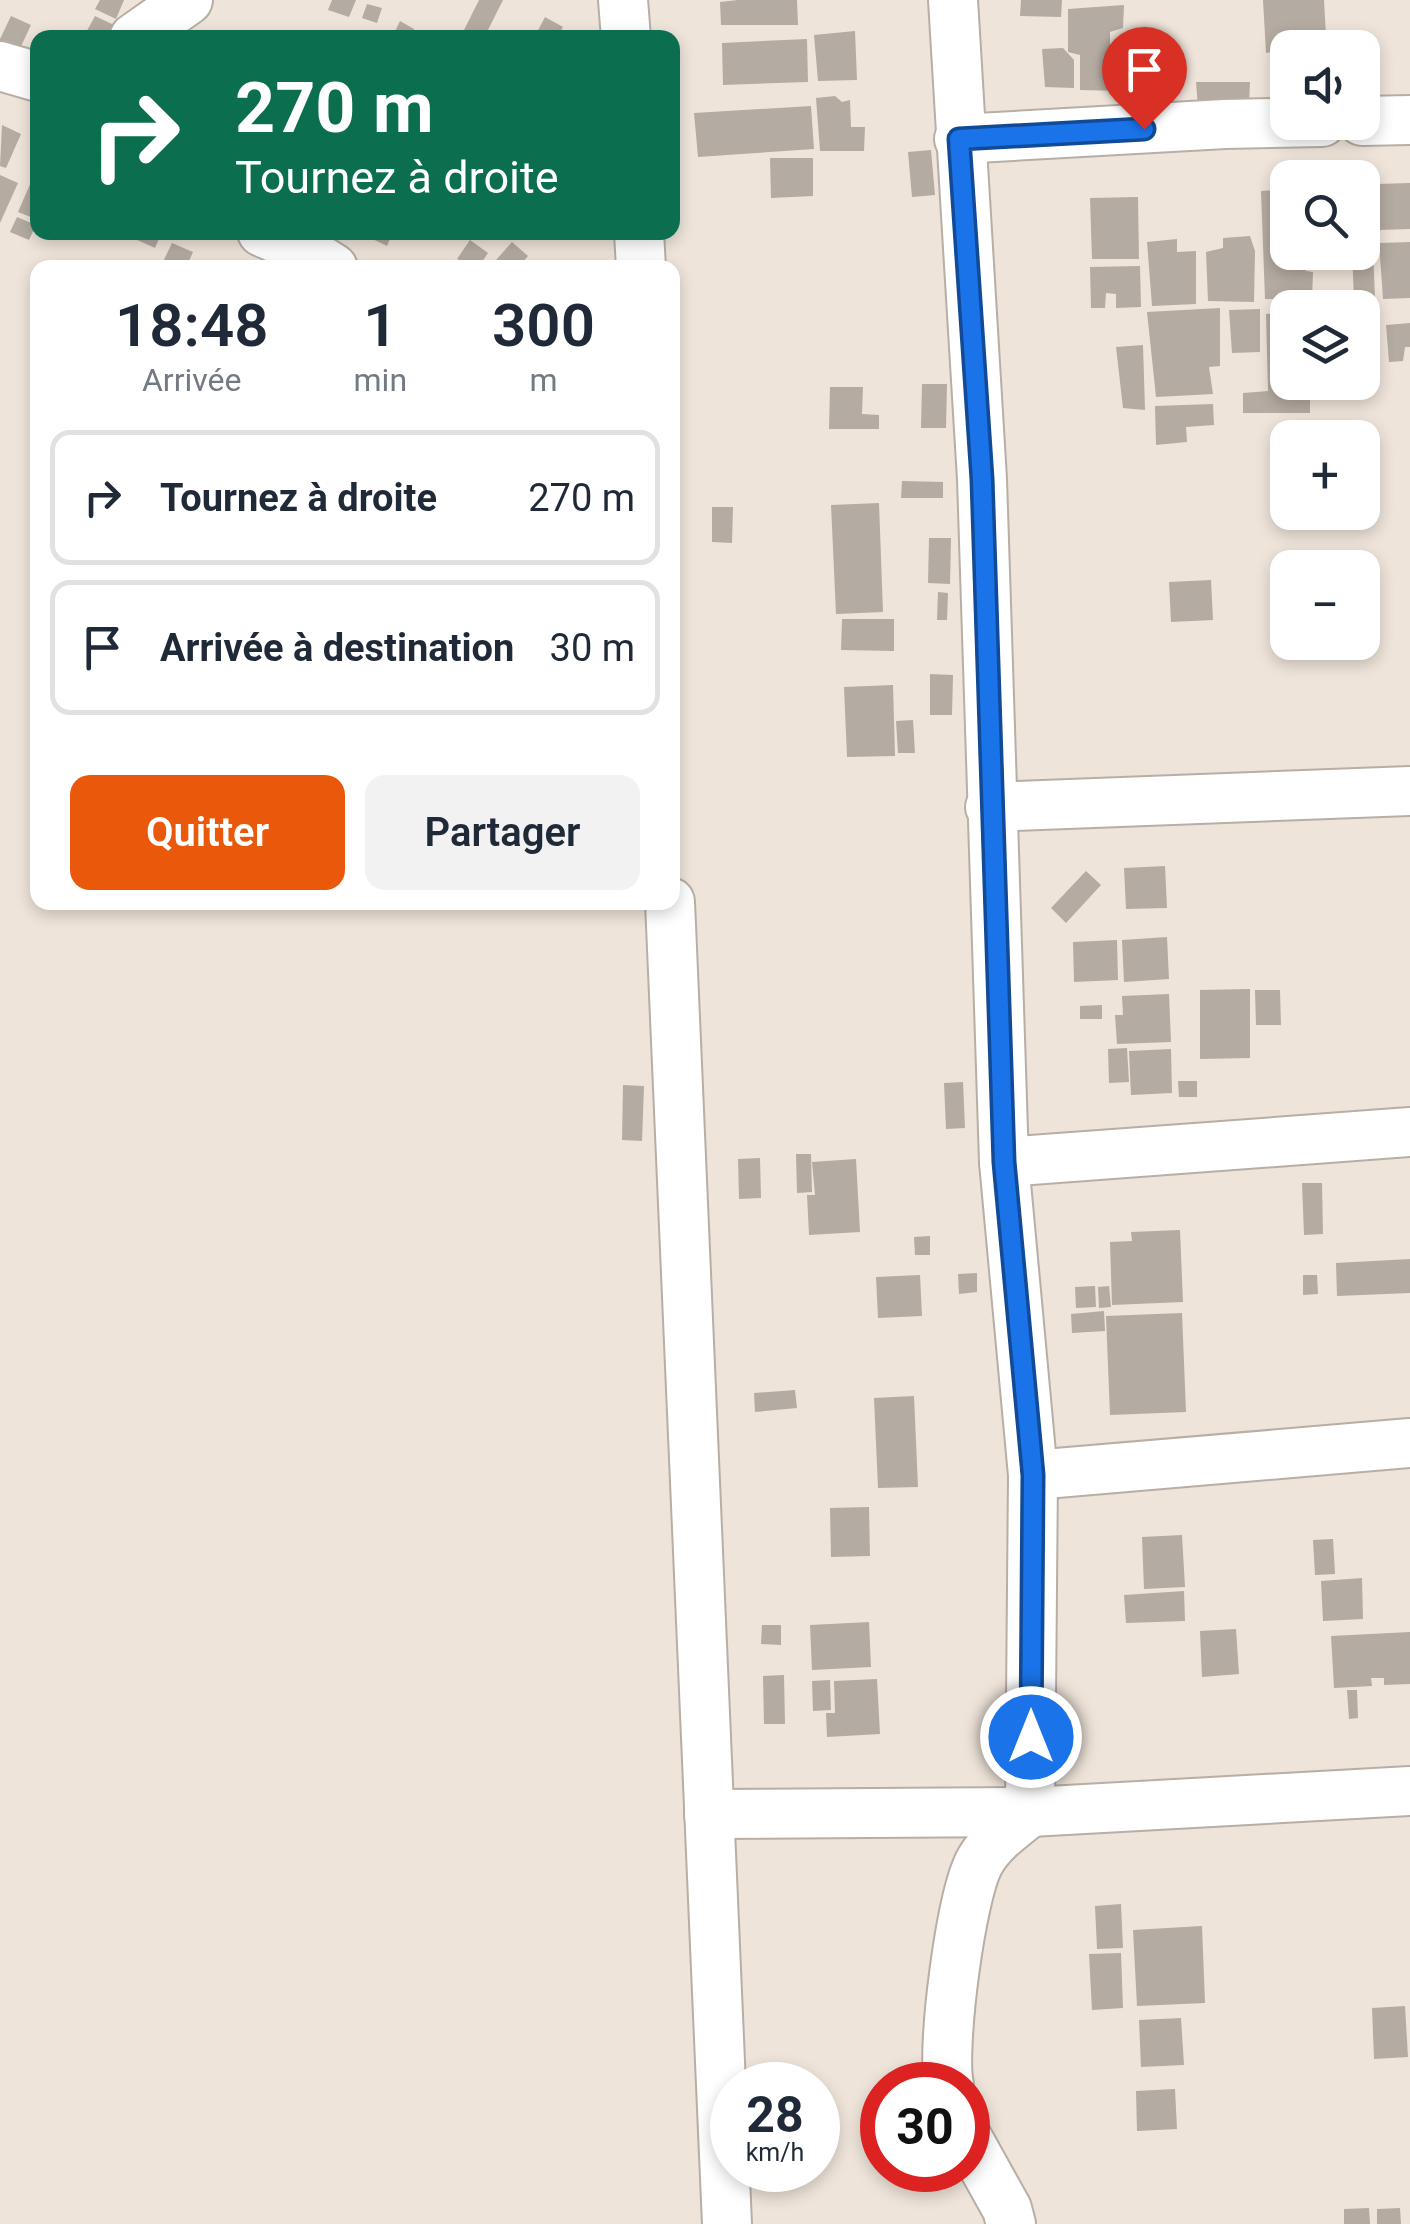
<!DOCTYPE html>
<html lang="fr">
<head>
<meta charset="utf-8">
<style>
  :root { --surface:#fff; --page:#f2f2f3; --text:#1f2937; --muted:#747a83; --line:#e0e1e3; --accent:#ea580c }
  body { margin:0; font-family:Roboto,sans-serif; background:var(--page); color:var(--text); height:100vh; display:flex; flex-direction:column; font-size:38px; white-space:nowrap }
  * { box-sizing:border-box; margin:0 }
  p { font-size:32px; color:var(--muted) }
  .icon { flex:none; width:55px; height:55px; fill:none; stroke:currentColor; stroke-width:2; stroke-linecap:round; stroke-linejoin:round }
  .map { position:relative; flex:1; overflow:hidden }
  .panel { position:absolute; left:30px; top:260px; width:650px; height:650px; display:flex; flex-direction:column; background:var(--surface); border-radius:20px; box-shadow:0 5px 15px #0003 }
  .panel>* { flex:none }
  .top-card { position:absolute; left:30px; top:30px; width:650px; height:210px; border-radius:20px; box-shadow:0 5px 15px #0003; background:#0b6e4f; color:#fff; overflow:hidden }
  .buttons { position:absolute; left:1270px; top:30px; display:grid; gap:20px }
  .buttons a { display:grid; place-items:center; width:110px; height:110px; border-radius:20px; background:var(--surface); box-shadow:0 5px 15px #0003; font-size:50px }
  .speed { position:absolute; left:710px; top:2062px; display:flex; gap:20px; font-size:50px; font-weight:700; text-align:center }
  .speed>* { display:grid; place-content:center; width:130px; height:130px; border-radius:50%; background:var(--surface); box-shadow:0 5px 15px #0003; line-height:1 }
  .speed small { font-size:25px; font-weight:400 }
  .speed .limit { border:15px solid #d22; background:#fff; color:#111 }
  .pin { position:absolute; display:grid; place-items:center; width:85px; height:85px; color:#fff; margin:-102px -42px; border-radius:50% 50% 50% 0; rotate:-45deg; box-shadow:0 0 10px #0007 }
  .pin .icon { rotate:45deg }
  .me { position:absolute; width:110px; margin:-55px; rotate:0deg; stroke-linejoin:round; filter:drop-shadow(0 0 8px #0008) }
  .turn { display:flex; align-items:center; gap:35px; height:210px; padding:0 40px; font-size:45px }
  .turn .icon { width:130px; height:130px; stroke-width:2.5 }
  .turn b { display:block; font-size:70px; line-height:85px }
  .eta { display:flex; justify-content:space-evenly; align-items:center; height:170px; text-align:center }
  .eta b { font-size:60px; font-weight:600; line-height:70px }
  .cta { display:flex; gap:20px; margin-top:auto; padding:20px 40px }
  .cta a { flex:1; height:115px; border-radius:20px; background:var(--accent); color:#fff; font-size:40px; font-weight:600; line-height:115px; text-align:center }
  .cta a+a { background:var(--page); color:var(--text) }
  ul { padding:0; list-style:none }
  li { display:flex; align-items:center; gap:30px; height:135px; margin:0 20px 15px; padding:0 20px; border:5px solid var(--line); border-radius:20px }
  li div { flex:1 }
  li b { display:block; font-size:38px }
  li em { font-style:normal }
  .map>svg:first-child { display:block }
</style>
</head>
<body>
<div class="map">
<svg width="1410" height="2224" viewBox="0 0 1410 2224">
  <rect width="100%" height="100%" fill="#eee4da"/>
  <g fill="#b4aba2">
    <path d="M 100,0 L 124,0 L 116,19 L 95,9 Z"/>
    <path d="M 332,0 L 356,0 L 349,17 L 328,10 Z"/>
    <path d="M 479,0 L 503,0 L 484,38 L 460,38 Z"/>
    <path d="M 738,0 L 797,0 L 798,25 L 721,25 L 720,2 Z"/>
    <path d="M 1021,0 L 1062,0 L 1061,17 L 1020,16 Z"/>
    <path d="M 1263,0 L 1324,0 L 1326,35 L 1295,37 L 1296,48 L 1266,53 Z"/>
    <path d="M 367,4 L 382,8 L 377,23 L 362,18 Z"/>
    <path d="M 1124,5 L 1123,28 L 1110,32 L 1110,51 L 1124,55 L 1122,91 L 1080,90 L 1080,55 L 1068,52 L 1068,9 Z"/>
    <path d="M 11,16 L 31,25 L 15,59 L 0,52 L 0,39 Z"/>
    <path d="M 95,16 L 114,25 L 108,38 L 83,38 Z"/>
    <path d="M 545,17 L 563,27 L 557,38 L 534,38 Z"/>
    <path d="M 400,21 L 414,29 L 410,38 L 392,38 Z"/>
    <path d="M 855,31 L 857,80 L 818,81 L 814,35 Z"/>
    <path d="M 807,39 L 808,82 L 723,85 L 722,43 Z"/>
    <path d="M 1063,48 L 1074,60 L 1074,88 L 1045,87 L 1042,49 Z"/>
    <path d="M 1196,82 L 1250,82 L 1249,105 L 1198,107 Z"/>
    <path d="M 835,96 L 842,102 L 850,100 L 851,127 L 865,127 L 864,151 L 820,151 L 816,98 Z"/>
    <path d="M 811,106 L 814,149 L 698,157 L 694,113 Z"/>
    <path d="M 2,125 L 21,134 L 6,168 L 0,166 Z"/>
    <path d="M 931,150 L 935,195 L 912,197 L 908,152 Z"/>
    <path d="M 770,158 L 813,158 L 813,196 L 771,198 Z"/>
    <path d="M 0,175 L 18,183 L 0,223 Z"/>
    <path d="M 31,182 L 38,185 L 38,220 L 18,212 Z"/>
    <path d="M 1410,183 L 1410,229 L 1379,230 L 1377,184 Z"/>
    <path d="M 1288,189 L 1288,252 L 1305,252 L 1306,271 L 1313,272 L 1312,299 L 1265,299 L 1261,191 Z"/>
    <path d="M 1138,197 L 1139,259 L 1092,259 L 1090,198 Z"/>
    <path d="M 1362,201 L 1371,201 L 1375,298 L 1354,299 L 1352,252 L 1362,252 Z"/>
    <path d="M 17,217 L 36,225 L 29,240 L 10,232 Z"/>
    <path d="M 138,232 L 162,232 L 155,248 L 135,239 Z"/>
    <path d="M 358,232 L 393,232 L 387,246 Z"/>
    <path d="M 1250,236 L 1255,251 L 1254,302 L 1208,301 L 1206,252 L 1223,248 L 1223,238 Z"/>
    <path d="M 1177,239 L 1177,252 L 1196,251 L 1196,304 L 1152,306 L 1147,242 Z"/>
    <path d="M 470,240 L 488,253 L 478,268 L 457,259 Z"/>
    <path d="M 512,242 L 528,256 L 518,268 L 489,268 Z"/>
    <path d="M 1410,242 L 1410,298 L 1383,299 L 1379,243 Z"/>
    <path d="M 172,243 L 193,252 L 186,268 L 160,268 Z"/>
    <path d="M 1308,252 L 1327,252 L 1327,270 L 1309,269 Z"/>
    <path d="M 1140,266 L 1141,307 L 1116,308 L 1116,294 L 1106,293 L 1105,308 L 1091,308 L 1090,267 Z"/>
    <path d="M 1376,303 L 1378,388 L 1358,388 L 1358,382 L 1362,382 L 1362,304 Z"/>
    <path d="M 1220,308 L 1220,366 L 1209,367 L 1213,394 L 1156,397 L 1147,312 Z"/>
    <path d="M 1260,309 L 1260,352 L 1232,353 L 1229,310 Z"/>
    <path d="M 1288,312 L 1288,382 L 1310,382 L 1310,413 L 1243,413 L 1243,393 L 1268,391 L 1266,314 Z"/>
    <path d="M 1410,323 L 1410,347 L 1405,347 L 1403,361 L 1389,362 L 1386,325 Z"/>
    <path d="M 1143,345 L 1145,410 L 1123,408 L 1116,347 Z"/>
    <path d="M 922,384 L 947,384 L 946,428 L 921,428 Z"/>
    <path d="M 830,387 L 863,387 L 862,414 L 879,415 L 879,429 L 829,429 Z"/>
    <path d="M 1213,404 L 1214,425 L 1186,427 L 1187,442 L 1156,445 L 1155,406 Z"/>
    <path d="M 902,481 L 943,482 L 943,498 L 901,498 Z"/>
    <path d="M 879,503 L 883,612 L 836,614 L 831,505 Z"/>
    <path d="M 712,507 L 733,507 L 732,543 L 712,542 Z"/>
    <path d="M 929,538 L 951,538 L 950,584 L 928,583 Z"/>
    <path d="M 1211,580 L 1213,620 L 1171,622 L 1169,582 Z"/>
    <path d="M 938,592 L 948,593 L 947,620 L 937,620 Z"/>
    <path d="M 842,619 L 894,619 L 894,651 L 841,650 Z"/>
    <path d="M 930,674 L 953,675 L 952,715 L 930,715 Z"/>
    <path d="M 893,685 L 895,756 L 847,757 L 844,687 Z"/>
    <path d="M 913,720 L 915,753 L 898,753 L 896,721 Z"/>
    <path d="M 1165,866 L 1167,908 L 1126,909 L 1124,868 Z"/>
    <path d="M 1086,871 L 1101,885 L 1066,923 L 1051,908 Z"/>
    <path d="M 1167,937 L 1169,979 L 1124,982 L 1122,940 Z"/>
    <path d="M 1117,940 L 1118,980 L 1074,982 L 1073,942 Z"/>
    <path d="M 1250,989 L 1250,1058 L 1200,1059 L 1200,990 Z"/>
    <path d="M 1255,990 L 1280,990 L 1281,1025 L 1256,1025 Z"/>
    <path d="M 1169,994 L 1171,1042 L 1117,1044 L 1115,1015 L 1123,1015 L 1122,996 Z"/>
    <path d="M 1102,1005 L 1102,1019 L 1080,1019 L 1080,1006 Z"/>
    <path d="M 1127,1048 L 1129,1082 L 1109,1083 L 1108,1049 Z"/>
    <path d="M 1171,1049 L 1172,1093 L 1131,1095 L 1129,1051 Z"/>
    <path d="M 1178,1081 L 1197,1081 L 1197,1097 L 1179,1097 Z"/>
    <path d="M 963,1082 L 965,1128 L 946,1129 L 944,1083 Z"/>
    <path d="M 623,1085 L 644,1086 L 642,1141 L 622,1140 Z"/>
    <path d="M 796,1154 L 811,1154 L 812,1192 L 797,1193 Z"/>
    <path d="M 760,1158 L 761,1198 L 739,1199 L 738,1159 Z"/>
    <path d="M 856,1159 L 860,1232 L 809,1235 L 807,1195 L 815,1195 L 812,1162 Z"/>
    <path d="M 1302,1183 L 1322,1183 L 1323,1234 L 1304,1235 Z"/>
    <path d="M 1180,1230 L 1183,1302 L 1112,1305 L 1110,1242 L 1132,1241 L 1131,1232 Z"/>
    <path d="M 930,1236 L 930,1255 L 915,1255 L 914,1237 Z"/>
    <path d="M 1410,1259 L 1410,1293 L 1337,1296 L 1336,1263 Z"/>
    <path d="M 977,1273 L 977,1292 L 959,1294 L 958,1274 Z"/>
    <path d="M 920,1275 L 922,1316 L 878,1318 L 876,1277 Z"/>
    <path d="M 1303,1275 L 1317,1275 L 1318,1294 L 1303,1295 Z"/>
    <path d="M 1095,1286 L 1096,1307 L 1076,1308 L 1075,1287 Z"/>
    <path d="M 1109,1286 L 1111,1307 L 1099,1308 L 1098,1287 Z"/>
    <path d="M 1104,1311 L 1105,1331 L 1072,1333 L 1071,1314 Z"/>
    <path d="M 1182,1313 L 1186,1412 L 1110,1415 L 1106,1316 Z"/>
    <path d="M 795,1390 L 797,1408 L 755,1412 L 754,1393 Z"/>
    <path d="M 914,1396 L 918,1487 L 878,1488 L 874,1398 Z"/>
    <path d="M 869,1507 L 870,1556 L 831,1557 L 830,1508 Z"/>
    <path d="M 1182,1535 L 1185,1587 L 1144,1589 L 1142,1537 Z"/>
    <path d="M 1333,1539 L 1335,1574 L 1315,1575 L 1313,1540 Z"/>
    <path d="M 1362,1578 L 1363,1619 L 1323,1621 L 1321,1581 Z"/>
    <path d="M 1184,1591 L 1185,1621 L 1126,1623 L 1124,1595 Z"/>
    <path d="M 869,1622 L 871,1667 L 812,1670 L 810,1625 Z"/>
    <path d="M 762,1625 L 781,1625 L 781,1645 L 761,1644 Z"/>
    <path d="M 1236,1629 L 1239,1674 L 1202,1677 L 1200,1631 Z"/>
    <path d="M 1410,1632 L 1410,1684 L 1384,1685 L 1384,1678 L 1371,1678 L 1372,1686 L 1334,1688 L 1331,1636 Z"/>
    <path d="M 784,1675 L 785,1724 L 764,1724 L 763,1676 Z"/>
    <path d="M 877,1679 L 880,1734 L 827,1737 L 826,1713 L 835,1713 L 834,1681 Z"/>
    <path d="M 830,1680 L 831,1710 L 813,1711 L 812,1681 Z"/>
    <path d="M 1347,1690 L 1357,1690 L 1358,1718 L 1349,1719 Z"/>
    <path d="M 1121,1904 L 1123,1948 L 1097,1949 L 1095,1906 Z"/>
    <path d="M 1202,1926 L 1205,2003 L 1137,2006 L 1133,1930 Z"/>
    <path d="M 1121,1953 L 1123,2008 L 1092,2010 L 1089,1954 Z"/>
    <path d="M 1405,2006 L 1408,2057 L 1374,2059 L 1372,2008 Z"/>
    <path d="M 1181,2018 L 1184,2065 L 1141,2067 L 1139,2020 Z"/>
    <path d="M 1175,2089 L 1177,2129 L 1137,2131 L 1136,2091 Z"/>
    <path d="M 1369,2208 L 1370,2224 L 1344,2224 L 1344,2209 Z"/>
    <path d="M 1400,2208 L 1401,2224 L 1377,2224 L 1377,2209 Z"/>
  </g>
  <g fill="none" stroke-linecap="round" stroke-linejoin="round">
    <defs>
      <g id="street">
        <path d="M 623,0 L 626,38"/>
        <path d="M 134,38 L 188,0"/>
        <path d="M 0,66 L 38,77"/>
        <path d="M 1362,121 L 1410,120"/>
        <path d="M 959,139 L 1225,124 L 1322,122"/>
        <path d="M 262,232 L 306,251 L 333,268"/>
        <path d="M 639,232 L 641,268"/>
        <path d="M 990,807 L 1410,791"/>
        <path d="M 670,902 L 727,2224"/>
        <path d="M 1004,1162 L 1410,1132"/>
        <path d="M 1033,1475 L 1410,1443"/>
        <path d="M 709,1814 L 1030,1812 L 1410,1791"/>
        <path d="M 949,2085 C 941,2048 961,1894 980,1861 C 992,1840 1012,1827 1030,1812 L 1033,1475 L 1004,1162 L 982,479 L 953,0"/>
        <path d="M 968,2139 L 1007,2209 L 1011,2224"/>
      </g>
    </defs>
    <use href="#street" stroke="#b7aea5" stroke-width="52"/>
    <use href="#street" stroke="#fff" stroke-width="48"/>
  </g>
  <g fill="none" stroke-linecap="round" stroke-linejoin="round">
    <defs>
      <path id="route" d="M 1031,1737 L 1033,1475 L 1004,1162 L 982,479 L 959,139 L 1144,129"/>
    </defs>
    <use href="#route" stroke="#114b97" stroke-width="25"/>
    <use href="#route" stroke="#1a73e8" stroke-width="18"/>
  </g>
</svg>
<div class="buttons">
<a><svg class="icon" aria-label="sound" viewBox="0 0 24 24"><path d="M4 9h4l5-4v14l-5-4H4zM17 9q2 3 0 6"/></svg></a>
<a><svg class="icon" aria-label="search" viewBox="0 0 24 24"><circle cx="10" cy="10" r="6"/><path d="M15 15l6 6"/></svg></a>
<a><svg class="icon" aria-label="layers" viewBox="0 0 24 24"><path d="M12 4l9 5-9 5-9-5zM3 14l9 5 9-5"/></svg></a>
<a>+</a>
<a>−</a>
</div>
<div class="speed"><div>28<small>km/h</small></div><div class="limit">30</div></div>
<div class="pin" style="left:1144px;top:129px;background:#d93025"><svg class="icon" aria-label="arrive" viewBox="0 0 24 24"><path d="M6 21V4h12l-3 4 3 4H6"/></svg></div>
<svg class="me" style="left:1031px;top:1737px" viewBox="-20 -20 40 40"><circle r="17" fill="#1a73e8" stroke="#fff" stroke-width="3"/><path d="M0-11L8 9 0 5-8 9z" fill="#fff"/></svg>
<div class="top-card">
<div class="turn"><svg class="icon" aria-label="right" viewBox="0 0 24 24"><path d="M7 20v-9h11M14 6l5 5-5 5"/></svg><div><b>270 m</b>Tournez à droite</div></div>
</div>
<section class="panel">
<div class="eta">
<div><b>18:48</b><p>Arrivée</p></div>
<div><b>1</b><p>min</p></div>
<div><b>300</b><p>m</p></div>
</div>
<ul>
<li><svg class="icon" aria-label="right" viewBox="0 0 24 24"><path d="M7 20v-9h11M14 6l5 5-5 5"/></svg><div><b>Tournez à droite</b></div><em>270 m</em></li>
<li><svg class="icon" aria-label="arrive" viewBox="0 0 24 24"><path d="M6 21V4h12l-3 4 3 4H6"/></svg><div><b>Arrivée à destination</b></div><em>30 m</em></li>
</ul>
<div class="cta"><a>Quitter</a><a>Partager</a></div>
</section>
</div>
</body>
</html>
